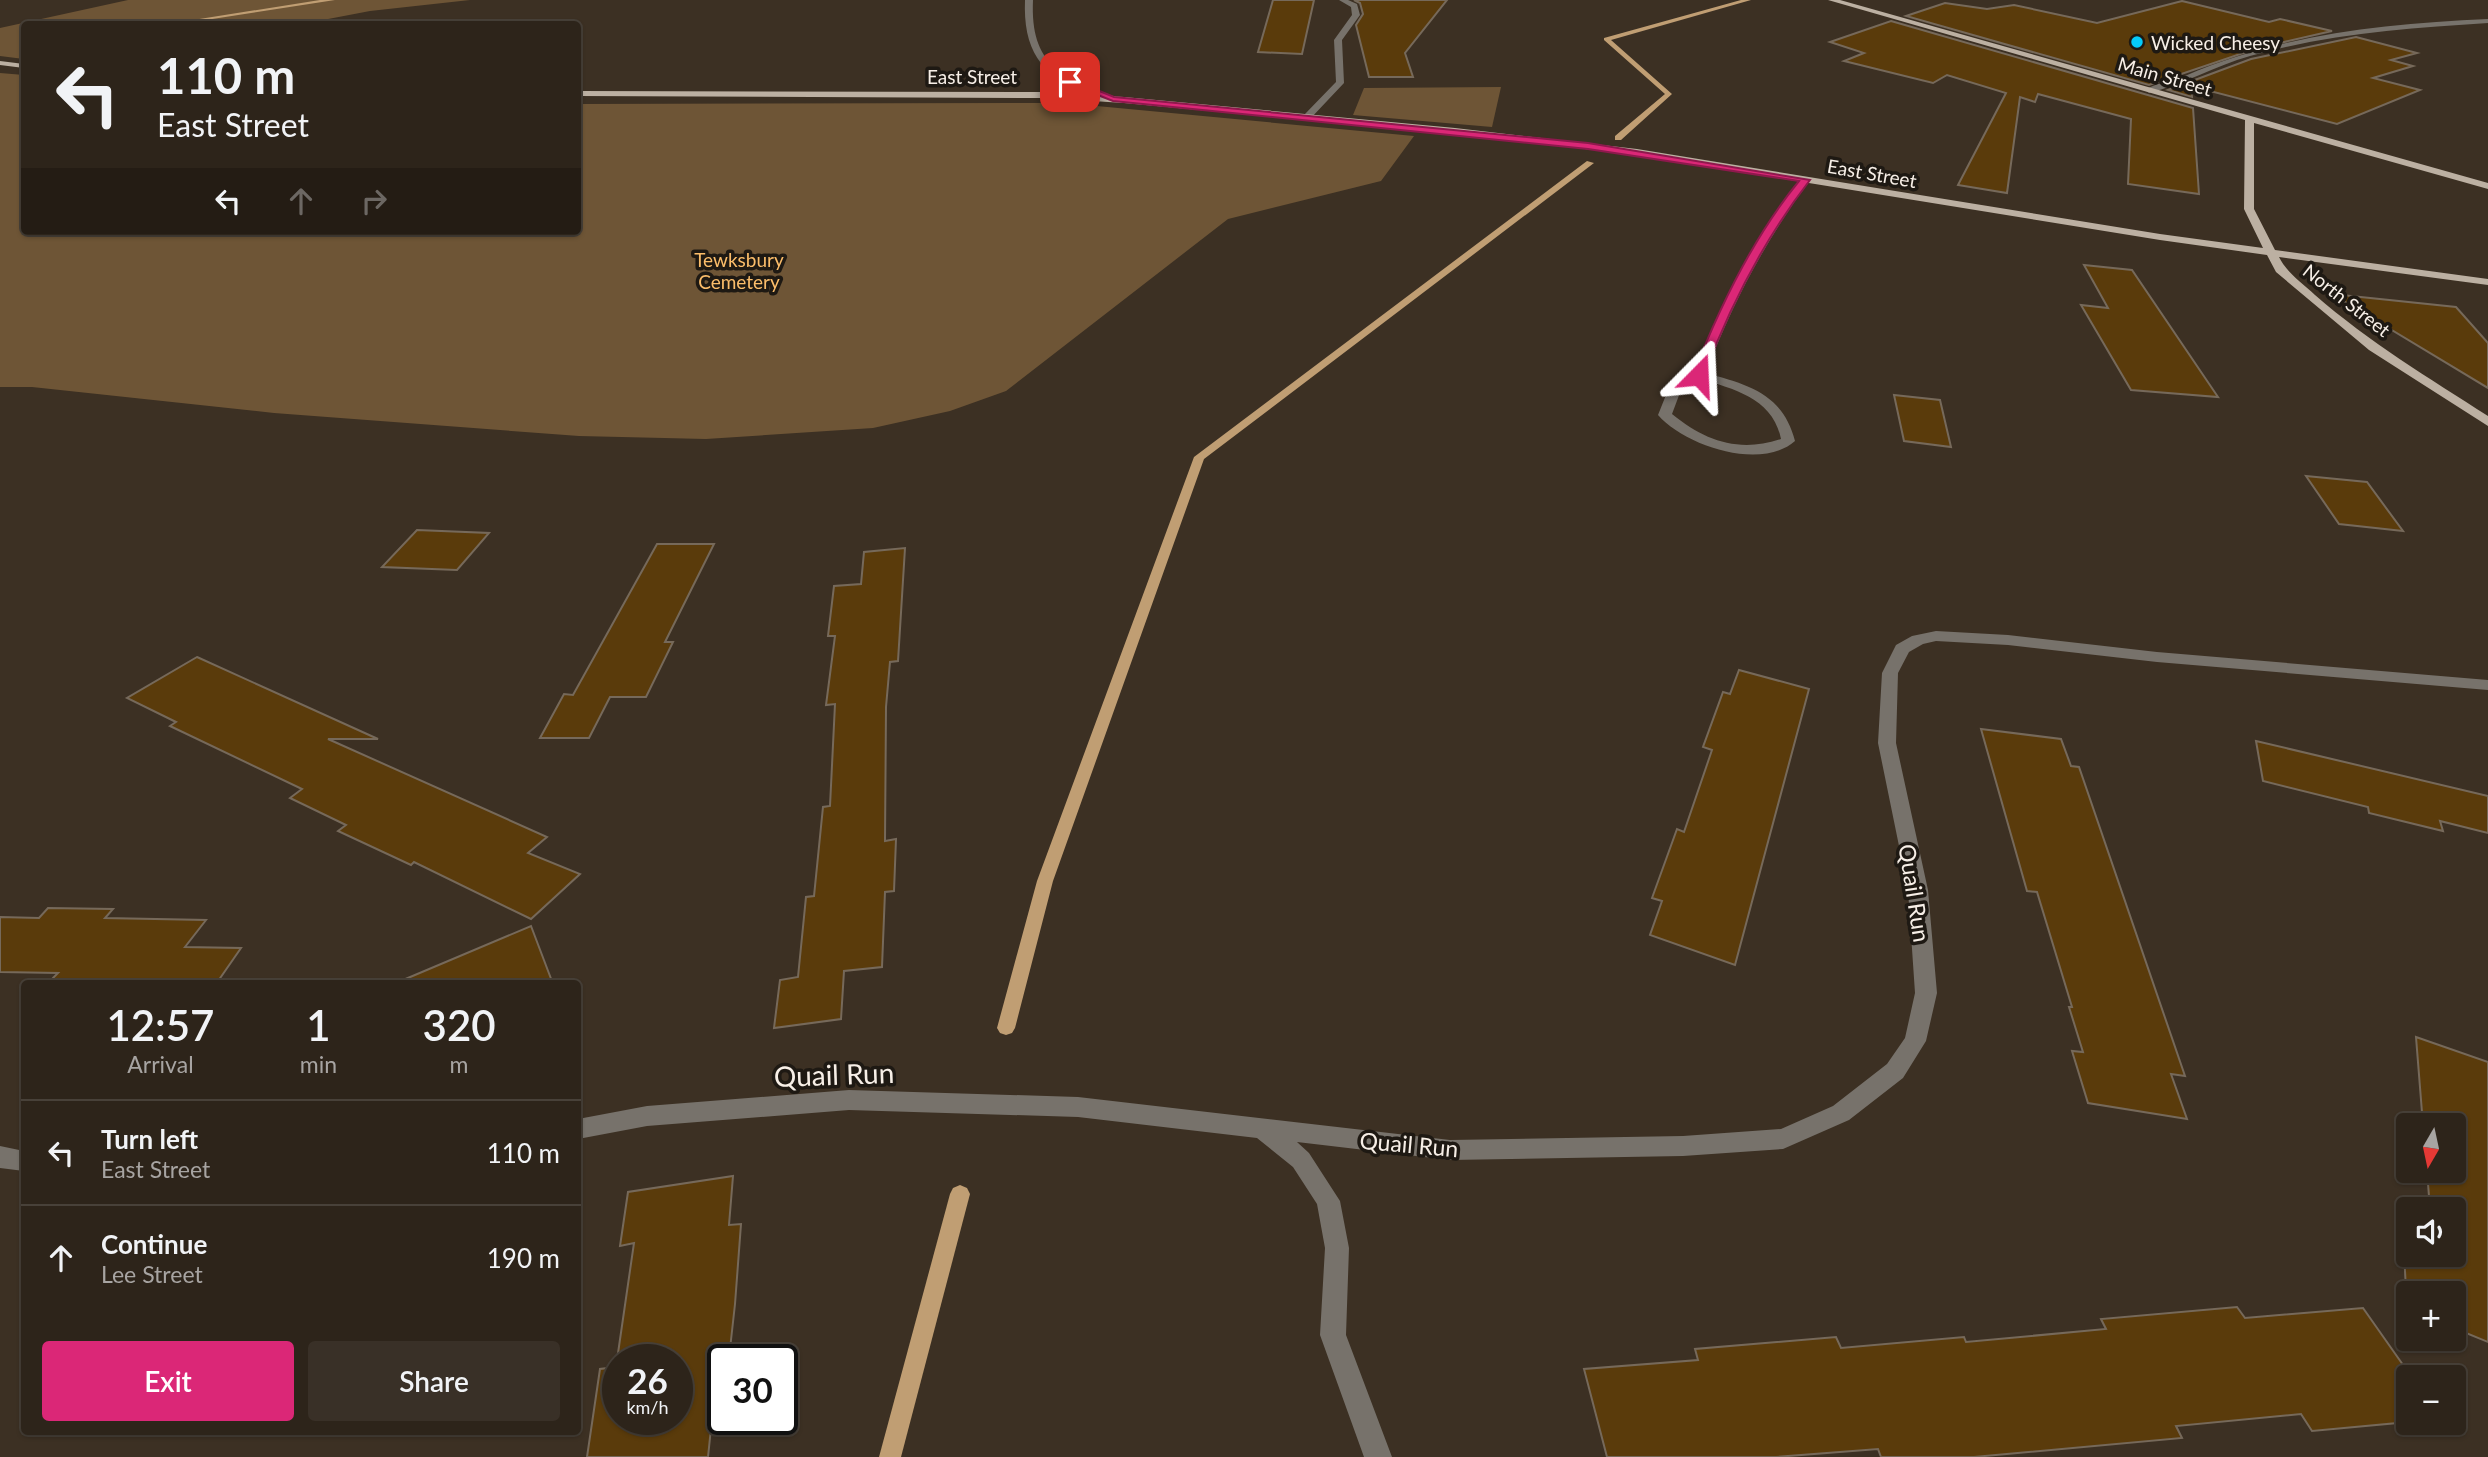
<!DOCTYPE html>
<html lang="en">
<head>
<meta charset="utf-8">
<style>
  :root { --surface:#2d241a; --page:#393027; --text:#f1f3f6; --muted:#a7a4a2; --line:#484139; --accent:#db2777 }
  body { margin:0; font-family:Lato,sans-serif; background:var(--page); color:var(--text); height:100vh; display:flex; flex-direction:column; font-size:26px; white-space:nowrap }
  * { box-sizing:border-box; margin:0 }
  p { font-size:23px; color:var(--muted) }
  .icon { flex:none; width:38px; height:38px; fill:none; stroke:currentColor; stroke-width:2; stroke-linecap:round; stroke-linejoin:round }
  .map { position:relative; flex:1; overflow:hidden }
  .side { position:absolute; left:21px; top:980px; width:560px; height:455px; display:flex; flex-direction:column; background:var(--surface); border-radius:7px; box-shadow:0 2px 5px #0004,0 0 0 2px var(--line) }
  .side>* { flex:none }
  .banner { position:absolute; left:21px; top:21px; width:560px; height:214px; border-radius:7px; box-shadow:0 2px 5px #0004,0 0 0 2px var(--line); background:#2d241a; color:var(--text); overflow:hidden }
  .needle { width:46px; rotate:189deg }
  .tools { position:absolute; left:2396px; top:1113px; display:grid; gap:14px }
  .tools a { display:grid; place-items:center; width:70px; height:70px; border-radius:7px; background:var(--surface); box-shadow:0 2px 5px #0004,0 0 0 2px var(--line); font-size:35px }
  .speed { position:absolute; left:602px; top:1344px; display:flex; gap:14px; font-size:35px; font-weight:700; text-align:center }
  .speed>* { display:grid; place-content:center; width:91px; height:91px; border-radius:50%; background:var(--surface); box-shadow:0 2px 5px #0004,0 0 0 2px var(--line); line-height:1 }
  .speed small { font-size:18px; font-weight:400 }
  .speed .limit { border:4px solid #111; border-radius:10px; background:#fff; color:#111 }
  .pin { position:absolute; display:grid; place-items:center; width:60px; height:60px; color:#fff; margin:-30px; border-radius:14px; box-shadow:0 4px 10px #0006 }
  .me { position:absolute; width:77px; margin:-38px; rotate:21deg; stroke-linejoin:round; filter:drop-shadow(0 0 5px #0008) }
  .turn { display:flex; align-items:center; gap:24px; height:147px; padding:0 21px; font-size:32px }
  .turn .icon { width:91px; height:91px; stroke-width:2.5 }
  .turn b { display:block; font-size:49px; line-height:60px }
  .lanes { display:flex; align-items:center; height:66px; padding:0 21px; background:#0003; justify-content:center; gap:35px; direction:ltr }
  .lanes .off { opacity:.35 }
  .eta { display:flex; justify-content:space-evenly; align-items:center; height:119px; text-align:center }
  .eta b { font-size:42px; font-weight:600; line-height:49px }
  .button { display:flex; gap:14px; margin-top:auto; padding:14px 21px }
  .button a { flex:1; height:80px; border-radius:7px; background:var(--accent); color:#fff; font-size:28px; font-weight:600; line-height:80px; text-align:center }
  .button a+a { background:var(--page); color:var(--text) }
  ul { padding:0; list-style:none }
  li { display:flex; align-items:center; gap:21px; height:105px; padding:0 21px; border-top:2px solid var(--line) }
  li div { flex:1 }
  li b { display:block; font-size:26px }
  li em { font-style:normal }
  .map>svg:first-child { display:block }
</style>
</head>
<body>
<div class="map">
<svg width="2488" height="1457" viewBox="0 0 2488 1457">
  <rect width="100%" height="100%" fill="#3c3023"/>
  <g fill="#6e5536">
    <path d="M 128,0 L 470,0 L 370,11 L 302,24 L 24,24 L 24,59 L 0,56 L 0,28 Z"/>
    <path d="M 0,73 L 24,75 L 24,231 L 578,231 L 578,104 L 1065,103 L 1414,136 L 1381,181 L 1228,219 L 1006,391 L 950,411 L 873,428 L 706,439 L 579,436 L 274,413 L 32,387 L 0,387 Z"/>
    <path d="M 1501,87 L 1492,127 L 1353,115 L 1364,88 Z"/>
  </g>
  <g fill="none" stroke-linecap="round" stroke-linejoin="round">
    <g fill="#c09e73" fill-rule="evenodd">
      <path d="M 320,0 L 335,0 L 180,24 L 168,24 Z"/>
      <path d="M 1741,0 L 1751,0 L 1611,40 L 1672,94 L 1621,140 L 1615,140 L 1615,136 L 1665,94 L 1604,40 L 1604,38 Z"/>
      <path d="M 1587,161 L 1594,163 L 1204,459 L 1053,881 L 1015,1028 L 1012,1033 L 1006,1035 L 1000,1033 L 997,1028 L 1037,881 L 1194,457 Z"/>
      <path d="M 960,1185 L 967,1188 L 970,1194 L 901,1457 L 879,1457 L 950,1194 L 953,1188 Z"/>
    </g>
  </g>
  <g fill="#5a3b0b" stroke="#76695a" stroke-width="2" fill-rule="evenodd">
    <path d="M 1273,0 L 1314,0 L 1302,54 L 1258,52 Z"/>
    <path d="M 1354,0 L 1447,0 L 1405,53 L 1413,77 L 1369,77 L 1356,25 L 1363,14 L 1360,3 Z"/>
    <path d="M 2182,1 L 2269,22 L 2280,19 L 2332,31 L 2258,48 L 2149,85 L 1906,16 L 1945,3 L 1987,9 L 2014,5 L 2097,23 Z"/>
    <path d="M 1891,21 L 2193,108 L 2199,194 L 2128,184 L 2131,119 L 2038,94 L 2035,102 L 2020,97 L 2007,193 L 1958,185 L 2006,93 L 1947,75 L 1933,83 L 1844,61 L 1864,53 L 1830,42 Z"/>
    <path d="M 2356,37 L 2417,53 L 2391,60 L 2413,66 L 2373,78 L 2420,90 L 2337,124 L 2191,86 L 2192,97 L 2168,90 L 2251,59 Z"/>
    <path d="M 2084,265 L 2132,270 L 2218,397 L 2131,390 L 2081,305 L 2108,308 Z"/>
    <path d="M 2332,294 L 2456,307 L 2488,343 L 2488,388 Z"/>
    <path d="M 1894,395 L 1940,400 L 1951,447 L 1904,441 Z"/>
    <path d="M 2306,476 L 2367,482 L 2403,531 L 2339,524 Z"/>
    <path d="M 417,530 L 489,533 L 457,570 L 382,567 Z"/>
    <path d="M 657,544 L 714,544 L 665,642 L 673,642 L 646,697 L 610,697 L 589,738 L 540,738 L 564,694 L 573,695 Z"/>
    <path d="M 905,548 L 898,661 L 890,662 L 886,707 L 885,841 L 896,839 L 894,891 L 885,892 L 882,967 L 844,971 L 841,1019 L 774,1028 L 780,980 L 798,977 L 806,897 L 814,896 L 823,807 L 830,806 L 835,704 L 826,705 L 835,636 L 828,636 L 834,586 L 861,584 L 864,552 Z"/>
    <path d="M 197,657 L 378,739 L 328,739 L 547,837 L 528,853 L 580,874 L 531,919 L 414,862 L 411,865 L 338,831 L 346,825 L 290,798 L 302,789 L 170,726 L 176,722 L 127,698 Z"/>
    <path d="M 1739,670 L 1809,689 L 1735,965 L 1650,935 L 1662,901 L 1652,898 L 1677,829 L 1684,832 L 1712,750 L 1703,747 L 1723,692 L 1730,694 Z"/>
    <path d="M 1981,729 L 2061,739 L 2071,766 L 2079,767 L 2185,1076 L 2171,1074 L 2187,1119 L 2088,1103 L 2072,1051 L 2083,1052 L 2069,1007 L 2072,1007 L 2037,892 L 2027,891 Z"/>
    <path d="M 2256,741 L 2488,796 L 2488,833 L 2440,821 L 2443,831 L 2369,813 L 2368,807 L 2263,781 Z"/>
    <path d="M 48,908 L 113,909 L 105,918 L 206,920 L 185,947 L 241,948 L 216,984 L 51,980 L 58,973 L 0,972 L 0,917 L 39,918 Z"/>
    <path d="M 531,926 L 553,984 L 396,984 L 396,983 Z"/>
    <path d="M 2416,1037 L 2488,1062 L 2488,1342 L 2454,1328 L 2454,1293 L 2408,1293 L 2407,1309 L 2403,1233 L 2408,1235 L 2408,1255 L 2454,1255 L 2454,1209 L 2430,1209 L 2427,1171 L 2454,1171 L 2454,1125 L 2423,1125 Z"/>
    <path d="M 733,1176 L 729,1225 L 741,1224 L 735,1304 L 730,1349 L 719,1351 L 708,1457 L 587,1457 L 600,1369 L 616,1367 L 634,1243 L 620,1246 L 628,1192 ZM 618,1360 L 677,1360 L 677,1419 L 618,1419 Z"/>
    <path d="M 2237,1307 L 2245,1318 L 2363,1308 L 2408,1372 L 2408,1422 L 2312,1431 L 2301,1414 L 2176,1426 L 2182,1438 L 1974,1457 L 1881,1457 L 1878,1449 L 1776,1457 L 1607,1457 L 1584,1369 L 1698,1360 L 1695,1349 L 1836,1337 L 1841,1348 L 1964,1337 L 1966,1342 L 2106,1329 L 2101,1319 Z"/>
  </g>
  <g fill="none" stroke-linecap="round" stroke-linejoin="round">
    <g fill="#77726b" fill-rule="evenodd">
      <path d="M 1025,0 L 1033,0 C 1030,66 1062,77 1116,97 L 1116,101 C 1106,101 1095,95 1085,92 C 1040,76 1023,48 1025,0 Z"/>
      <path d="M 1339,0 L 1348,0 L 1357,4 L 1360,15 L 1342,40 L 1344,83 L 1310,119 L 1304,119 L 1304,115 L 1336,82 L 1334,40 L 1352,15 L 1351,7 Z"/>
      <path d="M 2488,19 L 2488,23 C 2408,28 2327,34 2250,56 C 2215,66 2184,84 2149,93 L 2145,90 C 2156,83 2172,81 2185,76 C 2283,34 2382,24 2488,19 Z"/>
      <path d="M 1802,178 L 1810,180 C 1766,240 1732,303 1706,373 C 1749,385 1783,394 1795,441 C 1761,471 1685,446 1658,415 L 1670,385 L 1694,373 L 1739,273 L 1767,225 ZM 1700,379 C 1735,389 1773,399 1781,439 C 1739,453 1705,441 1672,414 L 1681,390 Z"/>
      <path d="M 1936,631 L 2008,635 L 2157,652 L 2488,680 L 2488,690 L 2157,662 L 2008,645 L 1936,641 L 1923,644 L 1909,652 L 1898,673 L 1896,743 L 1928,890 L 1937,993 L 1926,1041 L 1903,1078 L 1849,1120 L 1783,1149 L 1683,1156 L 1450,1160 L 1297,1142 L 1309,1153 L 1340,1201 L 1349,1248 L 1346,1335 L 1392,1457 L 1364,1457 L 1320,1335 L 1325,1248 L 1317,1204 L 1293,1167 L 1257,1138 L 1078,1117 L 849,1110 L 647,1126 L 578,1139 L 578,1119 L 647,1106 L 849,1090 L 1078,1097 L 1450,1140 L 1683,1136 L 1781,1129 L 1833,1106 L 1887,1064 L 1905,1038 L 1915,993 L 1908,890 L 1878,743 L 1882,673 L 1896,645 L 1912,636 Z"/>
      <path d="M 0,1146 L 24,1151 L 24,1171 L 0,1168 Z"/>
    </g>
    <g fill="#bcb0a2" fill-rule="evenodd">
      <path d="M 1828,0 L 1840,0 L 2488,183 L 2488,189 L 2254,123 L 2254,209 L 2275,250 L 2488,279 L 2488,285 L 2279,257 C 2287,273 2302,283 2315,295 C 2369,342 2429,378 2488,416 L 2488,426 L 2369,350 L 2276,272 L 2267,255 L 2160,240 L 1637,155 L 1455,134 L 1124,103 L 1045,98 L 578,96 L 578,91 L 1045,92 L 1124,97 L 1455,128 L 1637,149 L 2160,234 L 2263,248 L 2244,209 L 2245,120 Z"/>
      <path d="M 0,61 L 24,64 L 24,68 L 0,65 Z"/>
    </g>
  </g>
  <path fill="#db2777" stroke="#8e194d" stroke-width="2" d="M 1070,79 L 1114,97 L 1588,143 L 1810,180 C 1765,238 1730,306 1704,375 L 1699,378 L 1693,375 C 1719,308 1753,237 1799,181 L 1588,149 L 1113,101 L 1067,83 Z"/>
  <circle fill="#05cbf9" stroke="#1e1913" stroke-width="2.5" cx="2137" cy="42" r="7"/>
  <g text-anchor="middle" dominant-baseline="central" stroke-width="7" stroke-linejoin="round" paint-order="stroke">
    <g font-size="19" fill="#f7efe7" stroke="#1e1913" text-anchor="start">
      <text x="2151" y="42">Wicked Cheesy</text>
    </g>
    <g font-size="19" fill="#f7efe7" stroke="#1e1913">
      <text x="972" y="76">East Street</text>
      <text transform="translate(2165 76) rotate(16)">Main Street</text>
      <text transform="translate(1872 173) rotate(10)">East Street</text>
      <text transform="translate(2347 300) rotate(38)">North Street</text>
    </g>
    <g font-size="19" fill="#fbbd6a" stroke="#1e1913">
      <text x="739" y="259">Tewksbury<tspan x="739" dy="22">Cemetery</tspan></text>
    </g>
    <g font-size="23" fill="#f7efe7" stroke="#1e1913">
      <text transform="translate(1915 893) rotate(81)">Quail Run</text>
      <text transform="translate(1409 1144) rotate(5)">Quail Run</text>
    </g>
    <g font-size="28" fill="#f7efe7" stroke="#1e1913">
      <text transform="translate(834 1074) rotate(-2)">Quail Run</text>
    </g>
  </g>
</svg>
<div class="tools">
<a><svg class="needle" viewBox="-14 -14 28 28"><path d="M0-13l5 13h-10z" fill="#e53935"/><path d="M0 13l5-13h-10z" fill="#a7a4a2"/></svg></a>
<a><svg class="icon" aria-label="sound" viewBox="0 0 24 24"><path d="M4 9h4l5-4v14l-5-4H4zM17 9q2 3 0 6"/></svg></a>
<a>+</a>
<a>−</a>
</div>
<div class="speed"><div>26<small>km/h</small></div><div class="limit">30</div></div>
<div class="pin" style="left:1070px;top:82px;background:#d93025"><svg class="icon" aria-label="arrive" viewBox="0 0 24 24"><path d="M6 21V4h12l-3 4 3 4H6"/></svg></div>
<svg class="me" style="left:1699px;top:375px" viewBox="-20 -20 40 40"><path d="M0-17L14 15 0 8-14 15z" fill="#db2777" stroke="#fff" stroke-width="4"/></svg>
<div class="banner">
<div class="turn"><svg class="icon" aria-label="left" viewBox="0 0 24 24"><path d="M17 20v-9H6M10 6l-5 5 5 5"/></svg><div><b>110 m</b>East Street</div></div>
<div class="lanes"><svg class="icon" aria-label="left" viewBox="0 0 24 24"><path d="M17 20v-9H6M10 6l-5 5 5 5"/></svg><svg class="icon off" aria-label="ahead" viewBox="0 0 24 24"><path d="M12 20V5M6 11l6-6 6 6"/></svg><svg class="icon off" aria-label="right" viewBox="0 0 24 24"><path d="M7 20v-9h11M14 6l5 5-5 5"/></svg></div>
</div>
<section class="side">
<div class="eta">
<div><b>12:57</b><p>Arrival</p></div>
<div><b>1</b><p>min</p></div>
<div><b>320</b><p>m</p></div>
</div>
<ul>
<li><svg class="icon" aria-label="left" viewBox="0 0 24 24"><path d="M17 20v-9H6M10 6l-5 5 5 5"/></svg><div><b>Turn left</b><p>East Street</p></div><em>110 m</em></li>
<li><svg class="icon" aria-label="ahead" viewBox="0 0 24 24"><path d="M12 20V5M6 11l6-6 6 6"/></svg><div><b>Continue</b><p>Lee Street</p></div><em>190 m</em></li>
</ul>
<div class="button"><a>Exit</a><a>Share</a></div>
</section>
</div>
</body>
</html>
